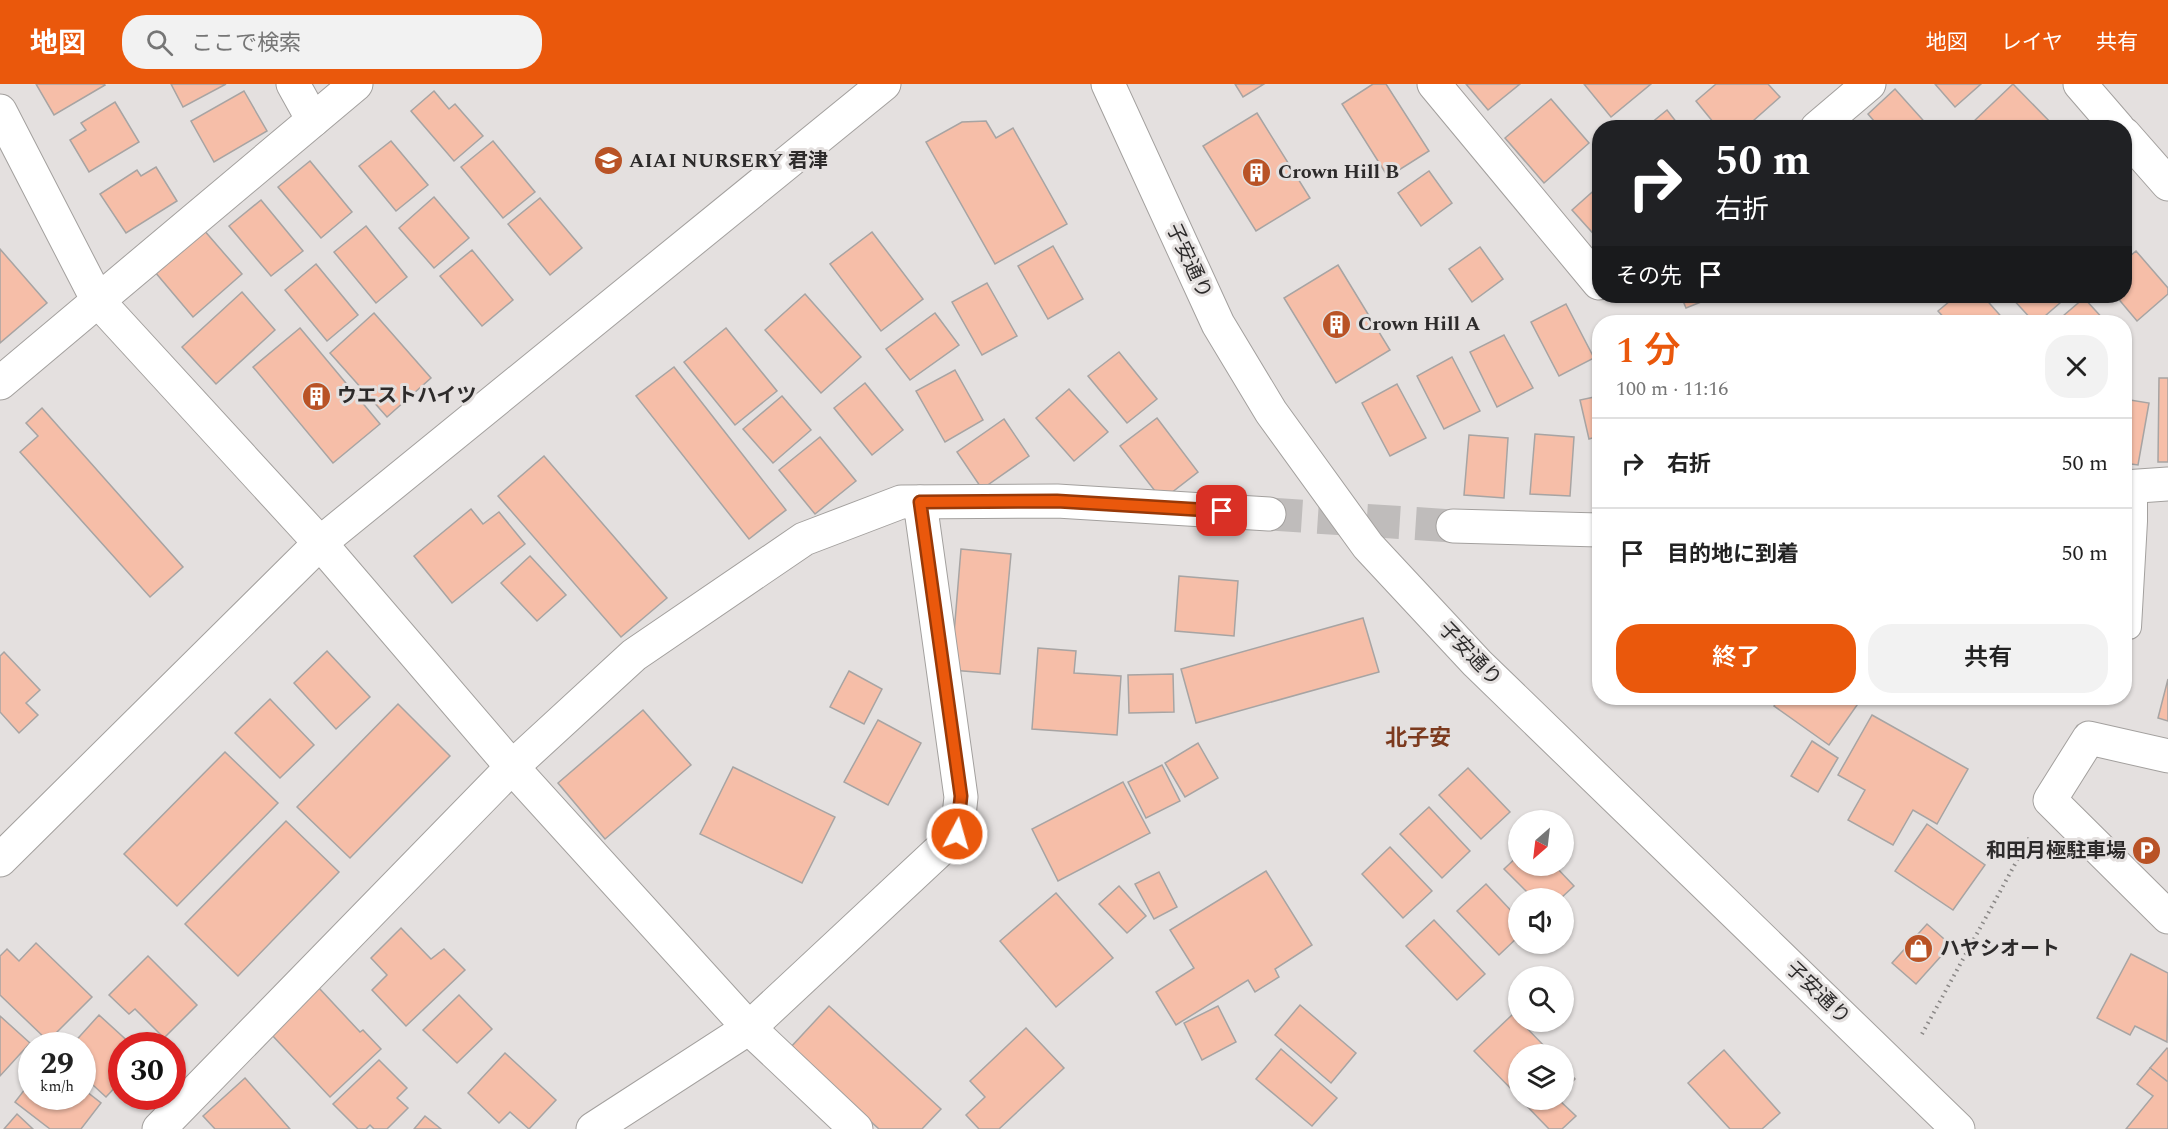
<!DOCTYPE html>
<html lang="ja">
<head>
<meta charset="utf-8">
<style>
  :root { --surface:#fff; --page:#f2f2f2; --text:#222; --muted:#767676; --line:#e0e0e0; --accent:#ea580c }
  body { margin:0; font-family:Spectral,"Noto Sans JP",serif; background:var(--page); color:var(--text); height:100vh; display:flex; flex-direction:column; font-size:22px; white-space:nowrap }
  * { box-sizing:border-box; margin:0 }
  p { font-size:20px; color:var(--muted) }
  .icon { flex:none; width:33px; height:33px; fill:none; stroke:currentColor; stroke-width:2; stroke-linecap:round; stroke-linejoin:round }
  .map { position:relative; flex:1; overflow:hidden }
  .details { position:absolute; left:1592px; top:231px; width:540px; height:390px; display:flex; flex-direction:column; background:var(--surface); border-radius:24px; box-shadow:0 2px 4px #0004 }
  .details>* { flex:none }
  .hud { position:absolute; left:1592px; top:36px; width:540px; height:183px; border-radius:24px; box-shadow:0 2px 4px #0004; background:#202124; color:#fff; overflow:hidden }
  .needle { width:39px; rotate:208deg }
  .buttons { position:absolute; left:1508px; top:726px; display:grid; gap:12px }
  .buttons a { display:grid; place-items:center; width:66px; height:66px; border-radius:50%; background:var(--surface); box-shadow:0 2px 4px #0004; font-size:30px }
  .speed { position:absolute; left:18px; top:948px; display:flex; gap:12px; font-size:30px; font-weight:700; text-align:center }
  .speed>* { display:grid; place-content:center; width:78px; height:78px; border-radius:50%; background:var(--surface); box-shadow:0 2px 4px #0004; line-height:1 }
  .speed small { font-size:15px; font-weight:400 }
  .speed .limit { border:9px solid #d22; background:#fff; color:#111 }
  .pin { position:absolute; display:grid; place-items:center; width:51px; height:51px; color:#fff; margin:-26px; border-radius:12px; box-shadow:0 3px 9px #0006 }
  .me { position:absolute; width:66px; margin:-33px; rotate:6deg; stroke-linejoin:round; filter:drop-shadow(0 0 4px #0008) }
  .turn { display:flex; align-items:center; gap:21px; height:126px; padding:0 24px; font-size:27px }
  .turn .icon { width:78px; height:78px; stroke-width:2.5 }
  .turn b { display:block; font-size:42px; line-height:51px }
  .then { display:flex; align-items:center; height:57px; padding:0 24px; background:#0003; gap:12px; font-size:22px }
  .round { display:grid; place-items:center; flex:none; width:63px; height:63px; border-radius:24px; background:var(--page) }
  .overview { display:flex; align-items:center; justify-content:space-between; height:102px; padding:0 24px }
  h1 { font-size:36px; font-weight:600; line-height:45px; color:var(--accent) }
  .primary-button { display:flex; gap:12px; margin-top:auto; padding:12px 24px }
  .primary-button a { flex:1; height:69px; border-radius:24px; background:var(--accent); color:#fff; font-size:24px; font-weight:600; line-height:69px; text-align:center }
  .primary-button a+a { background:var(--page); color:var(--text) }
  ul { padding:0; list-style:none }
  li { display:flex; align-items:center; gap:18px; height:90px; padding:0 24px; border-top:2px solid var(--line) }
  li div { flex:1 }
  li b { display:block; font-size:22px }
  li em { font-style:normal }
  header { display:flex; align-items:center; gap:36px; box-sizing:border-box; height:84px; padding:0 30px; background:var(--accent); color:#fff }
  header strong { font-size:28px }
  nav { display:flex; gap:33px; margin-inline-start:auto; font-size:21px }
  .search { width:420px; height:54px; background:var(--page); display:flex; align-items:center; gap:15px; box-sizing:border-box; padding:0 21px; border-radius:24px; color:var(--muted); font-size:22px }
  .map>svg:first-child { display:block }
</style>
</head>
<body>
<header>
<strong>地図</strong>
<div class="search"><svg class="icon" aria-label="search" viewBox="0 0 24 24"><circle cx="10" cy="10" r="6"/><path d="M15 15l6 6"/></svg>ここで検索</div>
<nav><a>地図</a><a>レイヤ</a><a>共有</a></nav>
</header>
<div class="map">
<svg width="2168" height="1045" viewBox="0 0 2168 1045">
  <rect width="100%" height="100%" fill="#e4e0df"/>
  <g fill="#f6bea8" stroke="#a7a4a3" stroke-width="1.5">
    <path d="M 36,0 L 104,0 L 105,1 L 54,31 Z"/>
    <path d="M 171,0 L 226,0 L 183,23 Z"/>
    <path d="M 1235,0 L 1264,0 L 1243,13 Z"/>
    <path d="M 1373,0 L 1386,0 L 1429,67 L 1388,93 L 1342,20 Z"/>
    <path d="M 1466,0 L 1520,0 L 1488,26 Z"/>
    <path d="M 1584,0 L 1651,0 L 1611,33 Z"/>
    <path d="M 1716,0 L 1768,0 L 1780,13 L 1745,44 L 1718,44 L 1696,17 Z"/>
    <path d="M 1935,0 L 1981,0 L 1955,23 Z"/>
    <path d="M 2013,0 L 2056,44 L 1977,44 L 1972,39 Z"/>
    <path d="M 1895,5 L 1930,44 L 1880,44 L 1868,30 Z"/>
    <path d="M 244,7 L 267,47 L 214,78 L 191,37 Z"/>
    <path d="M 434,7 L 449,25 L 455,20 L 483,52 L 454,77 L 411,27 Z"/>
    <path d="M 1551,15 L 1589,59 L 1544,99 L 1505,54 Z"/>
    <path d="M 115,18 L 139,58 L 89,88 L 70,56 L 86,46 L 81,39 Z"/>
    <path d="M 1667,26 L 1681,44 L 1645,44 Z"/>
    <path d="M 1257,29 L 1310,114 L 1256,147 L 1203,62 Z"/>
    <path d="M 986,37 L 996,54 L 1013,44 L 1067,140 L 995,180 L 926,58 L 962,38 Z"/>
    <path d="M 391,57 L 428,101 L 396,127 L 359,82 Z"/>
    <path d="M 493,57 L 535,108 L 503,134 L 461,83 Z"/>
    <path d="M 310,77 L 352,128 L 321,154 L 278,103 Z"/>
    <path d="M 156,83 L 177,117 L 126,149 L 100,110 L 137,86 L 141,92 Z"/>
    <path d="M 1429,87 L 1452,119 L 1421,142 L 1398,109 Z"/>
    <path d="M 1599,102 L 1599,156 L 1572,126 Z"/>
    <path d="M 434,113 L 469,154 L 434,184 L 399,144 Z"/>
    <path d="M 540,114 L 582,164 L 550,191 L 508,140 Z"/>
    <path d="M 261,116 L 303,167 L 271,192 L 229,142 Z"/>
    <path d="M 366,142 L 407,193 L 376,219 L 334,168 Z"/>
    <path d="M 203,145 L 242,190 L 193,233 L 155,188 Z"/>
    <path d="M 872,148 L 923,215 L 881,247 L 830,180 Z"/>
    <path d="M 1053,162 L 1083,215 L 1048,235 L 1018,182 Z"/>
    <path d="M 1480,163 L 1503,195 L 1472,218 L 1449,185 Z"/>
    <path d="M 0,165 L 47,219 L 0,259 Z"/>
    <path d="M 472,166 L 513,216 L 482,242 L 440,192 Z"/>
    <path d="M 2136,167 L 2168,204 L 2168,210 L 2137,237 L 2116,212 L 2124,212 L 2124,177 Z"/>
    <path d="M 316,180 L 358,231 L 327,257 L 285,206 Z"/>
    <path d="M 1338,181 L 1390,266 L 1336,299 L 1284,214 Z"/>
    <path d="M 987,199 L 1017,252 L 982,271 L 952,218 Z"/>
    <path d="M 242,208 L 275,246 L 216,300 L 182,263 Z"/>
    <path d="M 805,210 L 861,273 L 821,309 L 765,246 Z"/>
    <path d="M 1681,212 L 1716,212 L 1686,224 Z"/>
    <path d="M 1956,212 L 1983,212 L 2006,238 L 1948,238 L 1938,227 Z"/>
    <path d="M 2010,212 L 2068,212 L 2038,238 L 2034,238 Z"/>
    <path d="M 2084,214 L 2106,238 L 2056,238 Z"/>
    <path d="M 1566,220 L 1594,274 L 1559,292 L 1531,238 Z"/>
    <path d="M 374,229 L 431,294 L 387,333 L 330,269 Z"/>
    <path d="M 935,229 L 959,261 L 910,296 L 886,265 Z"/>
    <path d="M 300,244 L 380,340 L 333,379 L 253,283 Z"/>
    <path d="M 726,244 L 777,307 L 735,341 L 684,278 Z"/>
    <path d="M 1504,251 L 1533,304 L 1497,323 L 1470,268 Z"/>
    <path d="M 1119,268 L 1157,315 L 1127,339 L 1088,292 Z"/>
    <path d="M 1452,273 L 1480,327 L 1444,345 L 1417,292 Z"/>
    <path d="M 674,283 L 786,426 L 749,455 L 636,312 Z"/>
    <path d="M 955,286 L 983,336 L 945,358 L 916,307 Z"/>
    <path d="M 2159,294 L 2168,294 L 2168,378 L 2158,378 Z"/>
    <path d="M 865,299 L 903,346 L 872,371 L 834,324 Z"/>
    <path d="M 1397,300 L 1426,354 L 1390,372 L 1362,319 Z"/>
    <path d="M 1069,305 L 1108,348 L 1074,377 L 1036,334 Z"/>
    <path d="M 782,312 L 811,346 L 773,379 L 743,345 Z"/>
    <path d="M 1599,312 L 1599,352 L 1589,355 L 1580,316 Z"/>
    <path d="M 2124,315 L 2149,319 L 2138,381 L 2124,379 Z"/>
    <path d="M 42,324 L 183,483 L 150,513 L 20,368 L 38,352 L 26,339 Z"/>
    <path d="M 1157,334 L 1198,388 L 1162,416 L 1120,362 Z"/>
    <path d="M 1004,335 L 1029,372 L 982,405 L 957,368 Z"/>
    <path d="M 1535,350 L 1574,353 L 1570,412 L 1530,410 Z"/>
    <path d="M 1469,351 L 1508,354 L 1504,414 L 1464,411 Z"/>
    <path d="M 820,353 L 856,397 L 815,430 L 779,386 Z"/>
    <path d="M 544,372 L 667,514 L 621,553 L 498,412 Z"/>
    <path d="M 471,425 L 483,440 L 499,428 L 525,460 L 452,519 L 414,472 Z"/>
    <path d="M 961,465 L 1011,470 L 1000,590 L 951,586 Z"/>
    <path d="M 530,472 L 566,511 L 537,537 L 501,499 Z"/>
    <path d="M 1179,492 L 1238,497 L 1234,552 L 1175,547 Z"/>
    <path d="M 1363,534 L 1379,588 L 1196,639 L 1181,585 Z"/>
    <path d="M 1038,564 L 1076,567 L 1074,589 L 1121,592 L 1117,651 L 1032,645 Z"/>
    <path d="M 327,567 L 370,613 L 336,645 L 294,599 Z"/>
    <path d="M 4,568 L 40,606 L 26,619 L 38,631 L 19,649 L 0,628 L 0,572 Z"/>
    <path d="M 849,587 L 882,605 L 864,640 L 830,623 Z"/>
    <path d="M 1173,590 L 1174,628 L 1129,629 L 1128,591 Z"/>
    <path d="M 2168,595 L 2168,637 L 2158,634 Z"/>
    <path d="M 1779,614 L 1862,614 L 1829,661 L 1774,622 Z"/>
    <path d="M 270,615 L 314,661 L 280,694 L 235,649 Z"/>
    <path d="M 398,620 L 450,672 L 350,774 L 297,723 Z"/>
    <path d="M 643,626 L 691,681 L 605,755 L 558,699 Z"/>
    <path d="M 1872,631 L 1968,685 L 1937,740 L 1913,726 L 1893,761 L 1848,736 L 1865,706 L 1838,691 Z"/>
    <path d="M 878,636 L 921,659 L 888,721 L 844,698 Z"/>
    <path d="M 1812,657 L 1838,674 L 1818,708 L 1791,692 Z"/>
    <path d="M 1198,659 L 1218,694 L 1185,713 L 1165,679 Z"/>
    <path d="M 225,668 L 278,719 L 177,822 L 124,770 Z"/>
    <path d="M 1162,681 L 1180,717 L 1146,734 L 1128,698 Z"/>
    <path d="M 733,683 L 835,733 L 802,799 L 700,750 Z"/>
    <path d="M 1468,684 L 1510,728 L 1481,755 L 1439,711 Z"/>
    <path d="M 1123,698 L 1150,749 L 1058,797 L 1032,745 Z"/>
    <path d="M 1429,723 L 1470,767 L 1442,794 L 1400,750 Z"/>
    <path d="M 286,737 L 339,788 L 238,892 L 185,840 Z"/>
    <path d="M 1927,740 L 1985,781 L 1953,826 L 1895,787 Z"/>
    <path d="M 1390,763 L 1432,807 L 1403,834 L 1362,790 Z"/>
    <path d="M 1518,772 L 1518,782 L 1555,782 L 1574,802 L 1561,814 L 1533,814 L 1504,785 Z"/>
    <path d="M 1266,787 L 1312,861 L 1275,885 L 1279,893 L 1255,908 L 1248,896 L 1176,941 L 1156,908 L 1194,884 L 1170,846 Z"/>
    <path d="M 1159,788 L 1177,823 L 1154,835 L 1135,800 Z"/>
    <path d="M 1486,800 L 1518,834 L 1518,853 L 1499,871 L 1457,827 Z"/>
    <path d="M 1119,802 L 1146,832 L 1127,849 L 1099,820 Z"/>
    <path d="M 1056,809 L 1113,874 L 1056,923 L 1000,857 Z"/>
    <path d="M 1434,836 L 1485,890 L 1457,916 L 1406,862 Z"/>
    <path d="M 1927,840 L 1951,861 L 1916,900 L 1892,879 Z"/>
    <path d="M 401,844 L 431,875 L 444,865 L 465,886 L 406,942 L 372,906 L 387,891 L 371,874 Z"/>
    <path d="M 36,859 L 92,913 L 48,957 L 0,911 L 0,872 L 7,865 L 19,877 Z"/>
    <path d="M 2131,870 L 2168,889 L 2167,958 L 2135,942 L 2130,951 L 2097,934 Z"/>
    <path d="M 148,872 L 197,921 L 164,954 L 135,925 L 129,930 L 109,911 Z"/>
    <path d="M 319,904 L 360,948 L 363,946 L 381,965 L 330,1013 L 271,950 Z"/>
    <path d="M 459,911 L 492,945 L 457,979 L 423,946 Z"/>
    <path d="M 1300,921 L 1356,969 L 1331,999 L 1275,951 Z"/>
    <path d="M 829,922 L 941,1025 L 922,1045 L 879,1045 L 790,964 Z"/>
    <path d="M 1218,922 L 1236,958 L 1202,976 L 1184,939 Z"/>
    <path d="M 1513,930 L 1552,970 L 1518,970 L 1518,1012 L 1474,967 Z"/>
    <path d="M 99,931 L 133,962 L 122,962 L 122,996 L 106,1013 L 82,991 L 82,962 L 71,962 Z"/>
    <path d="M 0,932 L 30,959 L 0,992 Z"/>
    <path d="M 1026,944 L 1064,984 L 999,1045 L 979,1045 L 966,1031 L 985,1013 L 970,997 Z"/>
    <path d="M 2167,964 L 2168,965 L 2168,998 L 2150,984 Z"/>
    <path d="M 1281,965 L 1337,1014 L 1312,1042 L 1256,995 Z"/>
    <path d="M 1724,966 L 1780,1029 L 1762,1045 L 1730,1045 L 1688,999 Z"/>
    <path d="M 505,969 L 556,1016 L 529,1045 L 510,1028 L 499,1039 L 468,1009 Z"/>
    <path d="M 379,976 L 407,1004 L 397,1014 L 408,1024 L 387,1045 L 374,1045 L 370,1041 L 366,1045 L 358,1045 L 333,1020 Z"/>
    <path d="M 1563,982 L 1575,995 L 1563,1007 Z"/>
    <path d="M 2150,984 L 2168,998 L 2168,1045 L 2126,1045 L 2153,1012 L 2137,1000 Z"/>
    <path d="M 245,994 L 290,1045 L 215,1045 L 203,1032 Z"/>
    <path d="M 32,996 L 32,1012 L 82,1012 L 82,1004 L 101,1019 L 81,1045 L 50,1045 L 15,1018 Z"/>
    <path d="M 1521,1016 L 1559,1016 L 1576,1032 L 1562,1045 L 1549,1045 Z"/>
    <path d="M 17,1030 L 33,1045 L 4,1045 Z"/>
    <path d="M 425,1032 L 441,1045 L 414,1045 Z"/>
  </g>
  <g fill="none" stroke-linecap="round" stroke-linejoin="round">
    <path stroke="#bfbcbb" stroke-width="33" stroke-dasharray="33 16" stroke-linecap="butt" d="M 1269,430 L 1453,442"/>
    <defs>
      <path id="service" d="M 2129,543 L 2135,437 L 2135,402"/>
      <g id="minor">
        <path d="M 293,0 L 313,36"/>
        <path d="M 1434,0 L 1599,199"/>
        <path d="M 2080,0 L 2118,44"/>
        <path d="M 0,27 L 98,217 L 320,459 L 512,683 L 749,944 L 856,1045"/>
        <path d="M 1817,44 L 1869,0"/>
        <path d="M 2124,50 L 2168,100"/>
        <path d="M 0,299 L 356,0"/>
        <path d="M 2124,403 L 2168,400"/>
        <path d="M 1453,442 L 1599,446"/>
        <path d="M 2168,672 L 2089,654 L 2050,716 L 2168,833"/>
        <path d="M 159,1045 L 512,683 L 634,571 L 804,455 L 901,418 L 1057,417 L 1269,430"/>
        <path d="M 593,1045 L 749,944 L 957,750 L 961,713 L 920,418"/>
      </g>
      <g id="tertiary">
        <path d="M 1108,0 L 1218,240 L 1271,328 L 1368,462 L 1477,579 L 1958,1045"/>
        <path d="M 0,776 L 320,459 L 884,0"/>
      </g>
    </defs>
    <use href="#service" stroke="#a3a09e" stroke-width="26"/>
    <use href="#minor" stroke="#a3a09e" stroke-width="35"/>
    <use href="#tertiary" stroke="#a3a09e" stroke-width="35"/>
    <path stroke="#8a8786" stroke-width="4" stroke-dasharray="1.5 4.5" stroke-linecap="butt" d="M 1922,950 L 2031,751"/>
    <use href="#service" stroke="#fff" stroke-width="24"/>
    <use href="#minor" stroke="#fff" stroke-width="33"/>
    <use href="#tertiary" stroke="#fff" stroke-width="33"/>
  </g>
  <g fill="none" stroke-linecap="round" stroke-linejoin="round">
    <defs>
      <path id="route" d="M 957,750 L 961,712 L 920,418 L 1057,417 L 1222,427"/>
    </defs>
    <use href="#route" stroke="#983908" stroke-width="15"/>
    <use href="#route" stroke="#ea580c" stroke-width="10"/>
  </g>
  <defs>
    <symbol id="school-disc" viewBox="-11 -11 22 22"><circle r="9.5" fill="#b95326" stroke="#e4e0df"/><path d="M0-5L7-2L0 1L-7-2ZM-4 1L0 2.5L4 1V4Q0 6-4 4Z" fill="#fff"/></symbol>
    <symbol id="building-disc" viewBox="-11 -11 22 22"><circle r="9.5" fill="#b95326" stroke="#e4e0df"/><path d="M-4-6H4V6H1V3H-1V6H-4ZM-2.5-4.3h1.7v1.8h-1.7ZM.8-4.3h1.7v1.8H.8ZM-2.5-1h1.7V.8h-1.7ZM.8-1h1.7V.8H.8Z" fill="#fff"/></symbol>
    <symbol id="parking-disc" viewBox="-11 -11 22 22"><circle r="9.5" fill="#b95326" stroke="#e4e0df"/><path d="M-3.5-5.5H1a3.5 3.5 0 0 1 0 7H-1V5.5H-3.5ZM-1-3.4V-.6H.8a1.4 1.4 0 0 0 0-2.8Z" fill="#fff"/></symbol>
    <symbol id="shop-disc" viewBox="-11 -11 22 22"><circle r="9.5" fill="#b95326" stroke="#e4e0df"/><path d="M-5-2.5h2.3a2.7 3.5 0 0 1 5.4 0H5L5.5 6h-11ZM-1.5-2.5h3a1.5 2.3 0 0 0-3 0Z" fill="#fff"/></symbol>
  </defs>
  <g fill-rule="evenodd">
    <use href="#school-disc" x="592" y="60" width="33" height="33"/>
    <use href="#building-disc" x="1240" y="72" width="33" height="33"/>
    <use href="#building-disc" x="1320" y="224" width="33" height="33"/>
    <use href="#building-disc" x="300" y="296" width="33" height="33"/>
    <use href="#parking-disc" x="2130" y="750" width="33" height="33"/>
    <use href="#shop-disc" x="1902" y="848" width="33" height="33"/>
  </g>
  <g text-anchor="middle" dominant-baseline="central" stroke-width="6" stroke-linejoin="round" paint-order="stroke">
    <g font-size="20" font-weight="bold" fill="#2d2b2b" stroke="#e4e0df" text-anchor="start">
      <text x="629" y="77">AIAI NURSERY 君津</text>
      <text x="1278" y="88">Crown Hill B</text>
      <text x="1358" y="240">Crown Hill A</text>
      <text x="337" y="312">ウエストハイツ</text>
      <text x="2126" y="767" text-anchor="end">和田月極駐車場</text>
      <text x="1940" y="865">ハヤシオート</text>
    </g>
    <g font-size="20" fill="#2d2b2b" stroke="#e4e0df">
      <text transform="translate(1189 177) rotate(65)">子安通り</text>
      <text transform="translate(1470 570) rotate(46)">子安通り</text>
      <text transform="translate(1818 909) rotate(44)">子安通り</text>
    </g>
    <g font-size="22" font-weight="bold" fill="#7c3a1e" stroke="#e4e0df">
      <text x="1418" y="654">北子安</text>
    </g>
  </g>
</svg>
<div class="buttons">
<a><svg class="needle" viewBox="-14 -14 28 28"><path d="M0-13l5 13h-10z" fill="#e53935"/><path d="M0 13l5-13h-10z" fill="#767676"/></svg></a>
<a><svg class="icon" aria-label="sound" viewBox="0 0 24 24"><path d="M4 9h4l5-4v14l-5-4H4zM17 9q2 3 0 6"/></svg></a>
<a><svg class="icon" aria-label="search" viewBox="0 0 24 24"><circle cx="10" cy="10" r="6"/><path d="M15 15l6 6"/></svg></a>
<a><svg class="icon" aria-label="layers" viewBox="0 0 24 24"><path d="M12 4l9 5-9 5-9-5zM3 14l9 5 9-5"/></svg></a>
</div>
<div class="speed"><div>29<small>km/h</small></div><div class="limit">30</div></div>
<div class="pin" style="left:1222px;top:427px;background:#d93025"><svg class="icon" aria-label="arrive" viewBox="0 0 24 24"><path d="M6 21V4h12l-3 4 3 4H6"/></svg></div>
<svg class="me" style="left:957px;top:750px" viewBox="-20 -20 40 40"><circle r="17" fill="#ea580c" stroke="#fff" stroke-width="3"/><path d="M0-11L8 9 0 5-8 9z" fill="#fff"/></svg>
<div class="hud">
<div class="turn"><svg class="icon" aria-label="right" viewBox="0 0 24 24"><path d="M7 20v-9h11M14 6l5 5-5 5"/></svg><div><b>50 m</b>右折</div></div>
<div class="then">その先<svg class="icon" aria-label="arrive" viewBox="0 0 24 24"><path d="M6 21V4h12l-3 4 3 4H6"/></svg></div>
</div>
<section class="details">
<div class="overview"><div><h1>1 分</h1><p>100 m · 11:16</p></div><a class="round"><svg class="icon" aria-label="close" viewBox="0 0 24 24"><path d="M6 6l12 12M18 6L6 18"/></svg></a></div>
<ul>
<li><svg class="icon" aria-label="right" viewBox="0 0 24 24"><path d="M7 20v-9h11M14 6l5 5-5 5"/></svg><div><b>右折</b></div><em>50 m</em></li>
<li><svg class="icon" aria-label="arrive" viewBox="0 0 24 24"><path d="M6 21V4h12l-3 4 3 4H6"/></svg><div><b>目的地に到着</b></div><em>50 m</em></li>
</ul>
<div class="primary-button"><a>終了</a><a>共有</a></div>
</section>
</div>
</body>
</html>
